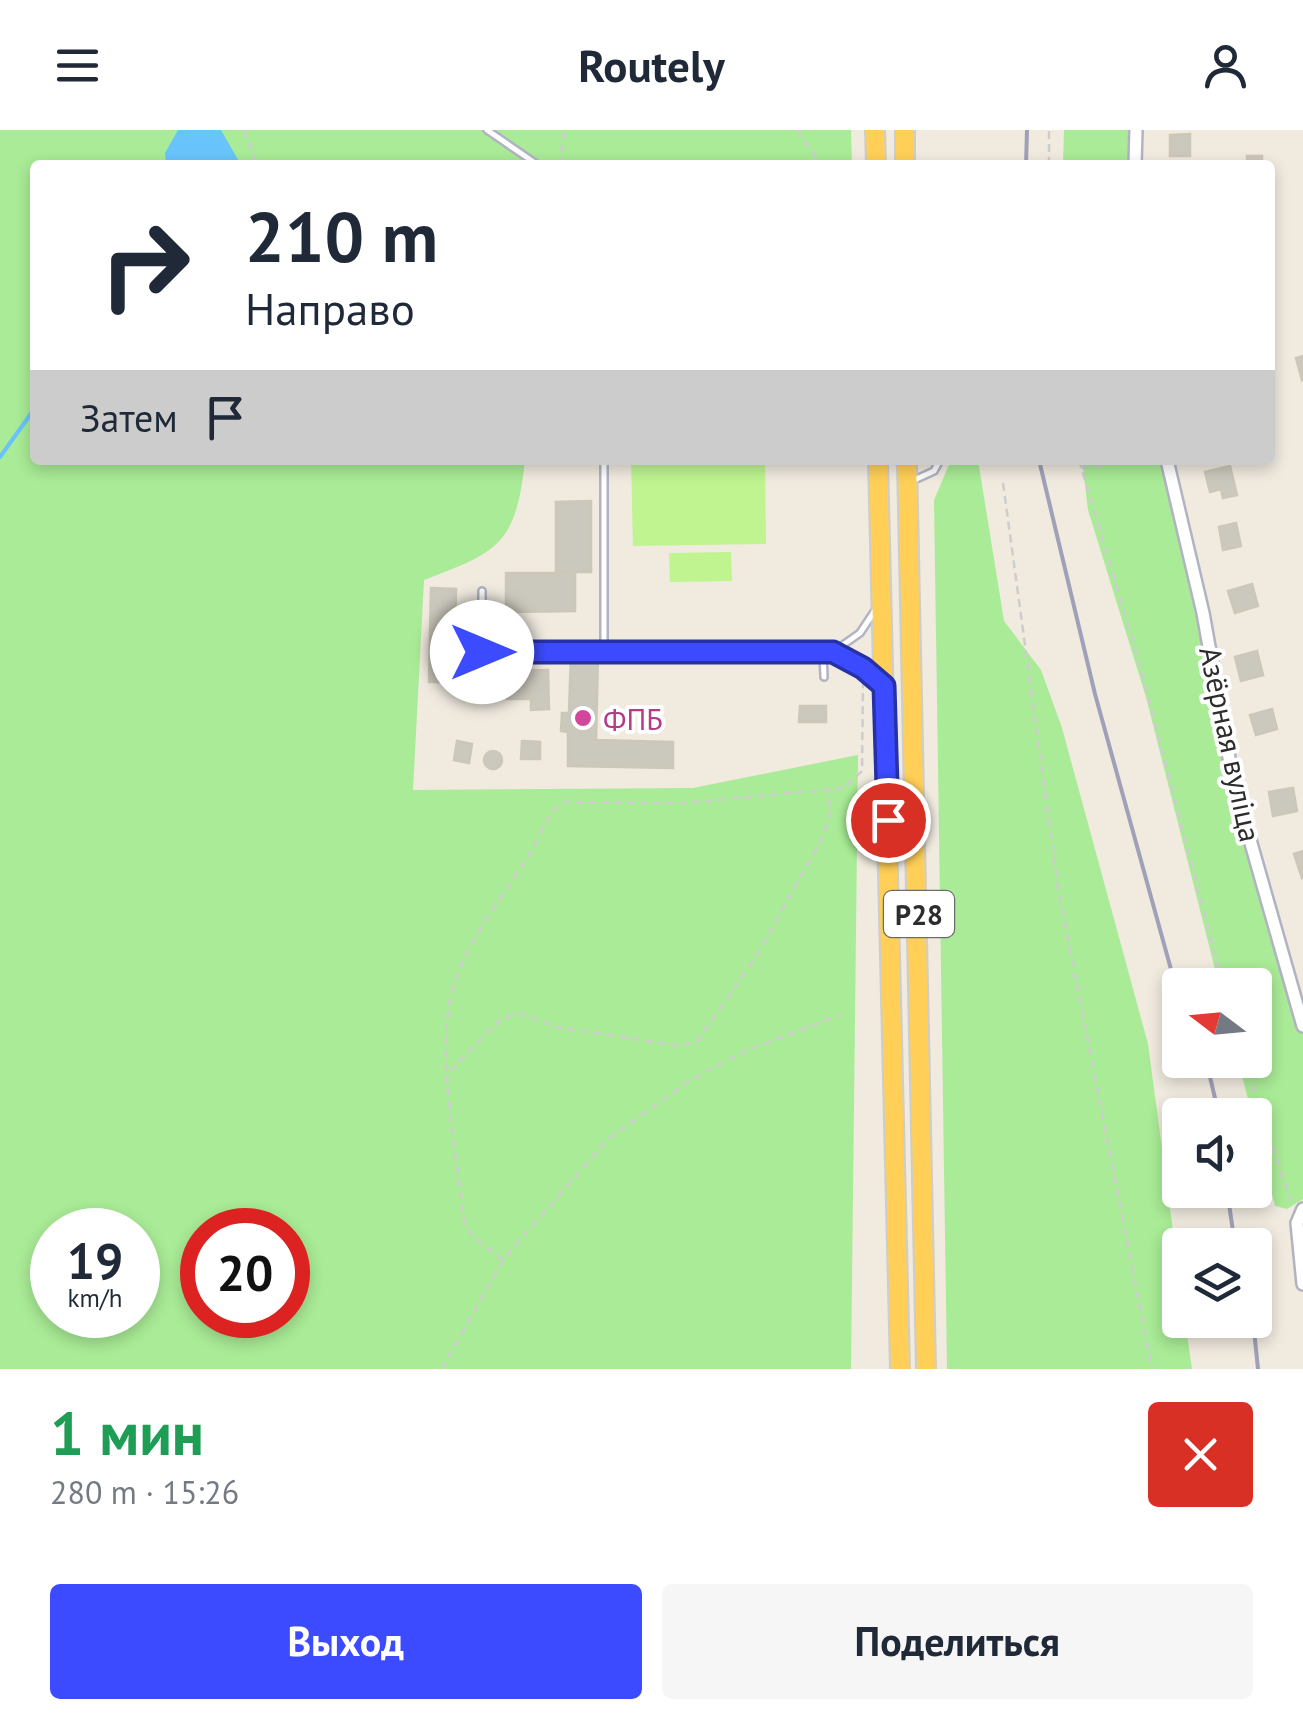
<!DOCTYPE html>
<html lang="ru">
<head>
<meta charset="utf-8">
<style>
  :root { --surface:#fff; --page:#f6f6f7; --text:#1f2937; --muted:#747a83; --accent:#3c4bff }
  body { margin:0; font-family:"PT Sans",sans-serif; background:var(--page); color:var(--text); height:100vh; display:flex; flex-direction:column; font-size:38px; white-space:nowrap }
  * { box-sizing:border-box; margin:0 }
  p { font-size:32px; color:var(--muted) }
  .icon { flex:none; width:55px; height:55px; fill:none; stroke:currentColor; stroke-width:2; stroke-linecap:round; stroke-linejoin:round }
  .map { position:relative; height:1239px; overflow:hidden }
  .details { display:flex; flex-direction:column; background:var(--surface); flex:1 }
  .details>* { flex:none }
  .hud { position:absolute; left:30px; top:30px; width:1245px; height:305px; border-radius:10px; box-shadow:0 5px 15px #0003; background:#fff; color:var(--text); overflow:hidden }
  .needle { width:65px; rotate:286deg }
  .buttons { position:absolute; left:1162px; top:838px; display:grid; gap:20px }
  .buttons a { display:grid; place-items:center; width:110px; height:110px; border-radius:10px; background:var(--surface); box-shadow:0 5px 15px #0003; font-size:50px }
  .speed { position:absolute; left:30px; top:1078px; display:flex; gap:20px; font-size:50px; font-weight:700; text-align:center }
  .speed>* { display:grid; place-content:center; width:130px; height:130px; border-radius:50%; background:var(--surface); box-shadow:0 5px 15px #0003; line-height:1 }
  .speed small { font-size:25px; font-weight:400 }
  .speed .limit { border:15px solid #d22; background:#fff; color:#111 }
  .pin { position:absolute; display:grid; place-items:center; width:85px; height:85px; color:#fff; margin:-42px; border:5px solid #fff; border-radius:50%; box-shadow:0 2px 10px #0007 }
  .me { position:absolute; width:110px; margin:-55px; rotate:90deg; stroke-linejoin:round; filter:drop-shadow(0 0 8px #0008) }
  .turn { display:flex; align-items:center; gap:35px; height:210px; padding:0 50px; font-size:45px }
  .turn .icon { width:130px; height:130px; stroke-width:2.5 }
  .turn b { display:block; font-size:70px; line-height:85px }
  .then { display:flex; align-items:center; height:95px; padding:0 50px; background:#0003; gap:20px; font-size:38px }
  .round { display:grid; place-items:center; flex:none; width:105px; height:105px; border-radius:10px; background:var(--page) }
  .head { display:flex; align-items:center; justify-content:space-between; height:170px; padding:0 50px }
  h1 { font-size:60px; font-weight:700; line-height:75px; color:#1e9e55 }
  .action { display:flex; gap:20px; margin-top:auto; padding:20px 50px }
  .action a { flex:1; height:115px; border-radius:10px; background:var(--accent); color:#fff; font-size:40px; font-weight:700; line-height:115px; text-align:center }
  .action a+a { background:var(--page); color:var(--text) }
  header { display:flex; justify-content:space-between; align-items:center; height:130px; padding:0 50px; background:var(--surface); font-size:45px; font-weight:700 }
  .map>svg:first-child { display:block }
</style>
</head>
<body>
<header><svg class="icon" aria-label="menu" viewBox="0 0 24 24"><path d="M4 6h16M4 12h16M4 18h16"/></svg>Routely<svg class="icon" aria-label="person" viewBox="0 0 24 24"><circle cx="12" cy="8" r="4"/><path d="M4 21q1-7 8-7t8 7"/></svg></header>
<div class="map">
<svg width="1303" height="1239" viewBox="0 0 1303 1239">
  <rect width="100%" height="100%" fill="#f0eadf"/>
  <g fill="#a9eb96" fill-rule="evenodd">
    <path d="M 0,0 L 851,0 L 852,35 L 35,35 L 35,330 L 525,330 C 516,415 498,422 424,450 L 413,660 L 693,658 L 858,625 L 851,1239 L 0,1239 ZM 52,1100 L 138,1100 L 138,1185 L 52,1185 ZM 202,1100 L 288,1100 L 288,1185 L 202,1185 Z"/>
    <path d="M 1064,0 L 1137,0 L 1137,35 L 1063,35 Z"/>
    <path d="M 951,330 L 978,330 L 1004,491 L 1041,540 L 1062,598 L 1148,914 L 1180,1153 L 1180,1190 L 1185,1190 L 1192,1239 L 947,1239 L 934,370 Z"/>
    <path d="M 1082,330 L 1167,330 L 1233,650 L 1303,896 L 1303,1069 L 1287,1079 L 1275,1076 L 1238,930 L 1255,930 L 1255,855 L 1219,855 L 1146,567 L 1088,380 Z"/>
  </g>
  <g fill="#bff491">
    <path d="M 631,330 L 765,330 L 766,414 L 633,416 Z"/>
    <path d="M 731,422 L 732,451 L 670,452 L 669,423 Z"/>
  </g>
  <path fill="#68c4fb" d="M 178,0 L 221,0 L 241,35 L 166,35 L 165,23 Z"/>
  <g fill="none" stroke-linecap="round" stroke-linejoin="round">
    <path stroke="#68c4fb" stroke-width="4" d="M 0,327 L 35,278"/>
  </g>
  <g fill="#cbc8bd" stroke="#ccc7b7" stroke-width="2.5">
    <path d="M 1190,4 L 1190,26 L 1170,26 L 1170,5 Z"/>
    <rect x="1247" y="26" width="15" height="9"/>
    <path d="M 1303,226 L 1303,249 L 1302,250 L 1296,228 Z"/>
    <path d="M 1230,336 L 1237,365 L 1223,368 L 1221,359 L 1210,362 L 1205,342 Z"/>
    <path d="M 591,371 L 591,442 L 556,442 L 556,372 Z"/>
    <path d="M 1236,393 L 1241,416 L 1223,420 L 1219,397 Z"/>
    <path d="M 506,443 L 575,443 L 575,481 L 506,482 Z"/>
    <path d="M 1252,454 L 1258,476 L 1235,483 L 1228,461 Z"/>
    <path d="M 431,458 L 456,459 L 454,552 L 429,552 Z"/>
    <path d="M 1257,521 L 1263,545 L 1241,551 L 1235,527 Z"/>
    <path d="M 571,524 L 598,525 L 596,610 L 673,612 L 673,638 L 568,636 L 568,602 L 561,601 L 562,583 L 569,583 Z"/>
    <path d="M 548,540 L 549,579 L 531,580 L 531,569 L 507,569 L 507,541 Z"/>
    <path d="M 800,576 L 826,576 L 826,592 L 799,592 Z"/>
    <path d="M 1272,579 L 1277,599 L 1256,605 L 1250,585 Z"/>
    <path d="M 457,611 L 472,614 L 469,633 L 454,630 Z"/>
    <path d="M 522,611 L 540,612 L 540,629 L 521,629 Z"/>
    <circle cx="493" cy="630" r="9"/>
    <path d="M 1293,658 L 1297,681 L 1273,686 L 1269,662 Z"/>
    <path d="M 1303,721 L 1303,747 L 1302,748 L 1294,724 Z"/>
  </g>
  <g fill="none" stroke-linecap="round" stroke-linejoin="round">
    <defs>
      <g id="service">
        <path d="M 487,0 L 538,35"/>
        <path d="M 604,330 L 604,522"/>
        <path d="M 912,351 L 934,341 L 940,330"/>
        <path d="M 482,461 L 482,522 L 833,522 L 879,552"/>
        <path d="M 823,522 L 824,547"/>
        <path d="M 833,522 L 860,503 L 876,479"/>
      </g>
      <g id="minor">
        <path d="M 1135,35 L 1136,0"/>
        <path d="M 1167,330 L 1203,483 L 1233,650 L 1303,896"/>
        <path d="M 1303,1079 L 1297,1093 L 1303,1154"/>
      </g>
      <g id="trunk">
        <path d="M 875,0 L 876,35"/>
        <path d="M 905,35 L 905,0"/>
        <path d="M 878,330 L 900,1239"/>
        <path d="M 907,330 L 926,1239"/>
      </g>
    </defs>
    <use href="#service" stroke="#b2b3c2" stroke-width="10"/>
    <use href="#minor" stroke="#b2b3c2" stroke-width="16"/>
    <use href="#trunk" stroke="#cdcdcd" stroke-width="22"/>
    <g stroke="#cdcdcd" stroke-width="2.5" stroke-dasharray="8 5" stroke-linecap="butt">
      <path d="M 244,0 L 257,35"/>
      <path d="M 797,0 L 821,35"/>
      <path d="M 559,35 L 565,0"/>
      <path d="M 1049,35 L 1049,0"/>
      <path d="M 1079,330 L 1141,539 L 1223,855"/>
      <path d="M 1082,338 L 1140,330"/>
      <path d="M 1003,353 L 1058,758 L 1152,1239"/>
      <path d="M 1244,930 L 1291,1071"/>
      <path d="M 450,941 L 500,890 L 518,883 L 557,897 L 680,916 L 698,910 L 757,825 L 823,707 L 830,682 L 828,661"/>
      <path d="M 503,1130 L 471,1105 L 464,1091 C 457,1025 439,941 449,876 C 457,824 500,770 528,727 C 541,707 544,684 565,672 L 684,673 L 844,658 L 862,641 L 863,552"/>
      <path d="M 442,1239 L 503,1130 L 607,1010 L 690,950 L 745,921 L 840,885"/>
    </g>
    <use href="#service" stroke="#fff" stroke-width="5"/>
    <use href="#minor" stroke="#fff" stroke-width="11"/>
    <use href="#trunk" stroke="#ffcf57" stroke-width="18"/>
    <g stroke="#a0a1b9" stroke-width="4">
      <path d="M 1026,35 L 1027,0"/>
      <path d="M 1039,330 L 1095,564 L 1180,872"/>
      <path d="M 1206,930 L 1219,985"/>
      <path d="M 1227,1060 L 1235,1115"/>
      <path d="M 1253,1190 L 1258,1239"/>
    </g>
  </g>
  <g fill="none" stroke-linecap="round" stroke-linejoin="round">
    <defs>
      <path id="route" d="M 482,522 L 833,522 L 863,538 L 884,556 L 888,690"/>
    </defs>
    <use href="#route" stroke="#2731a6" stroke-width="25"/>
    <use href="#route" stroke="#3c4bff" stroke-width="18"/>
  </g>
  <circle fill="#d1479c" stroke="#fff" stroke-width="4" cx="583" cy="588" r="10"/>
  <g text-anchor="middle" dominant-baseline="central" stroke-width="8" stroke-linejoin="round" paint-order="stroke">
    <rect fill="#fff" stroke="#6c6c6c" stroke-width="2.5" x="884" y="761" width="70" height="46" rx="8"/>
    <g font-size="28" font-weight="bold" fill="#2d2d2d">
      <text x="919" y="784">Р28</text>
    </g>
    <g font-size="30" fill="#b23c85" stroke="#fff" text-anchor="start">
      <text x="603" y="588">ФПБ</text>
    </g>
    <g font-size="30" fill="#2d2d2d" stroke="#fff">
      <text transform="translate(1231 614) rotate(78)">Азёрная вуліца</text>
    </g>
  </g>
</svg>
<div class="buttons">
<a><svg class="needle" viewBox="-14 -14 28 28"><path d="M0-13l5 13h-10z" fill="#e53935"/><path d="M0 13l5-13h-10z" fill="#747a83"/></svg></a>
<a><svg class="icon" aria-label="sound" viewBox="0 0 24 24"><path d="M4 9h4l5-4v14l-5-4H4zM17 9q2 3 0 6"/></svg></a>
<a><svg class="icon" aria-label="layers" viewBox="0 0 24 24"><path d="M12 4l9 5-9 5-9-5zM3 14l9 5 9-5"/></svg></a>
</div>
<div class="speed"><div>19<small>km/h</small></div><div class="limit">20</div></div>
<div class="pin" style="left:888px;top:690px;background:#d93025"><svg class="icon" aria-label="arrive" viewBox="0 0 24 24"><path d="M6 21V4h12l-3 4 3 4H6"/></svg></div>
<svg class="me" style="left:482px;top:522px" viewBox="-20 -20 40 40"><circle r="19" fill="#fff"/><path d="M0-13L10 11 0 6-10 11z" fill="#3c4bff"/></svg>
<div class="hud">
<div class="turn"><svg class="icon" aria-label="right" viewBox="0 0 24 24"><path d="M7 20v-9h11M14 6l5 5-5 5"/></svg><div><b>210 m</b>Направо</div></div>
<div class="then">Затем<svg class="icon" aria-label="arrive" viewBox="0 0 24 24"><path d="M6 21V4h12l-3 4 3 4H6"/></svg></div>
</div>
</div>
<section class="details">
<div class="head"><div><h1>1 мин</h1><p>280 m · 15:26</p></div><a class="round" style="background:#d93025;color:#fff"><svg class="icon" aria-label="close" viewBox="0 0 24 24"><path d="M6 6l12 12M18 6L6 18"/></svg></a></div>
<div class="action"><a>Выход</a><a>Поделиться</a></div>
</section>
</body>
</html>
